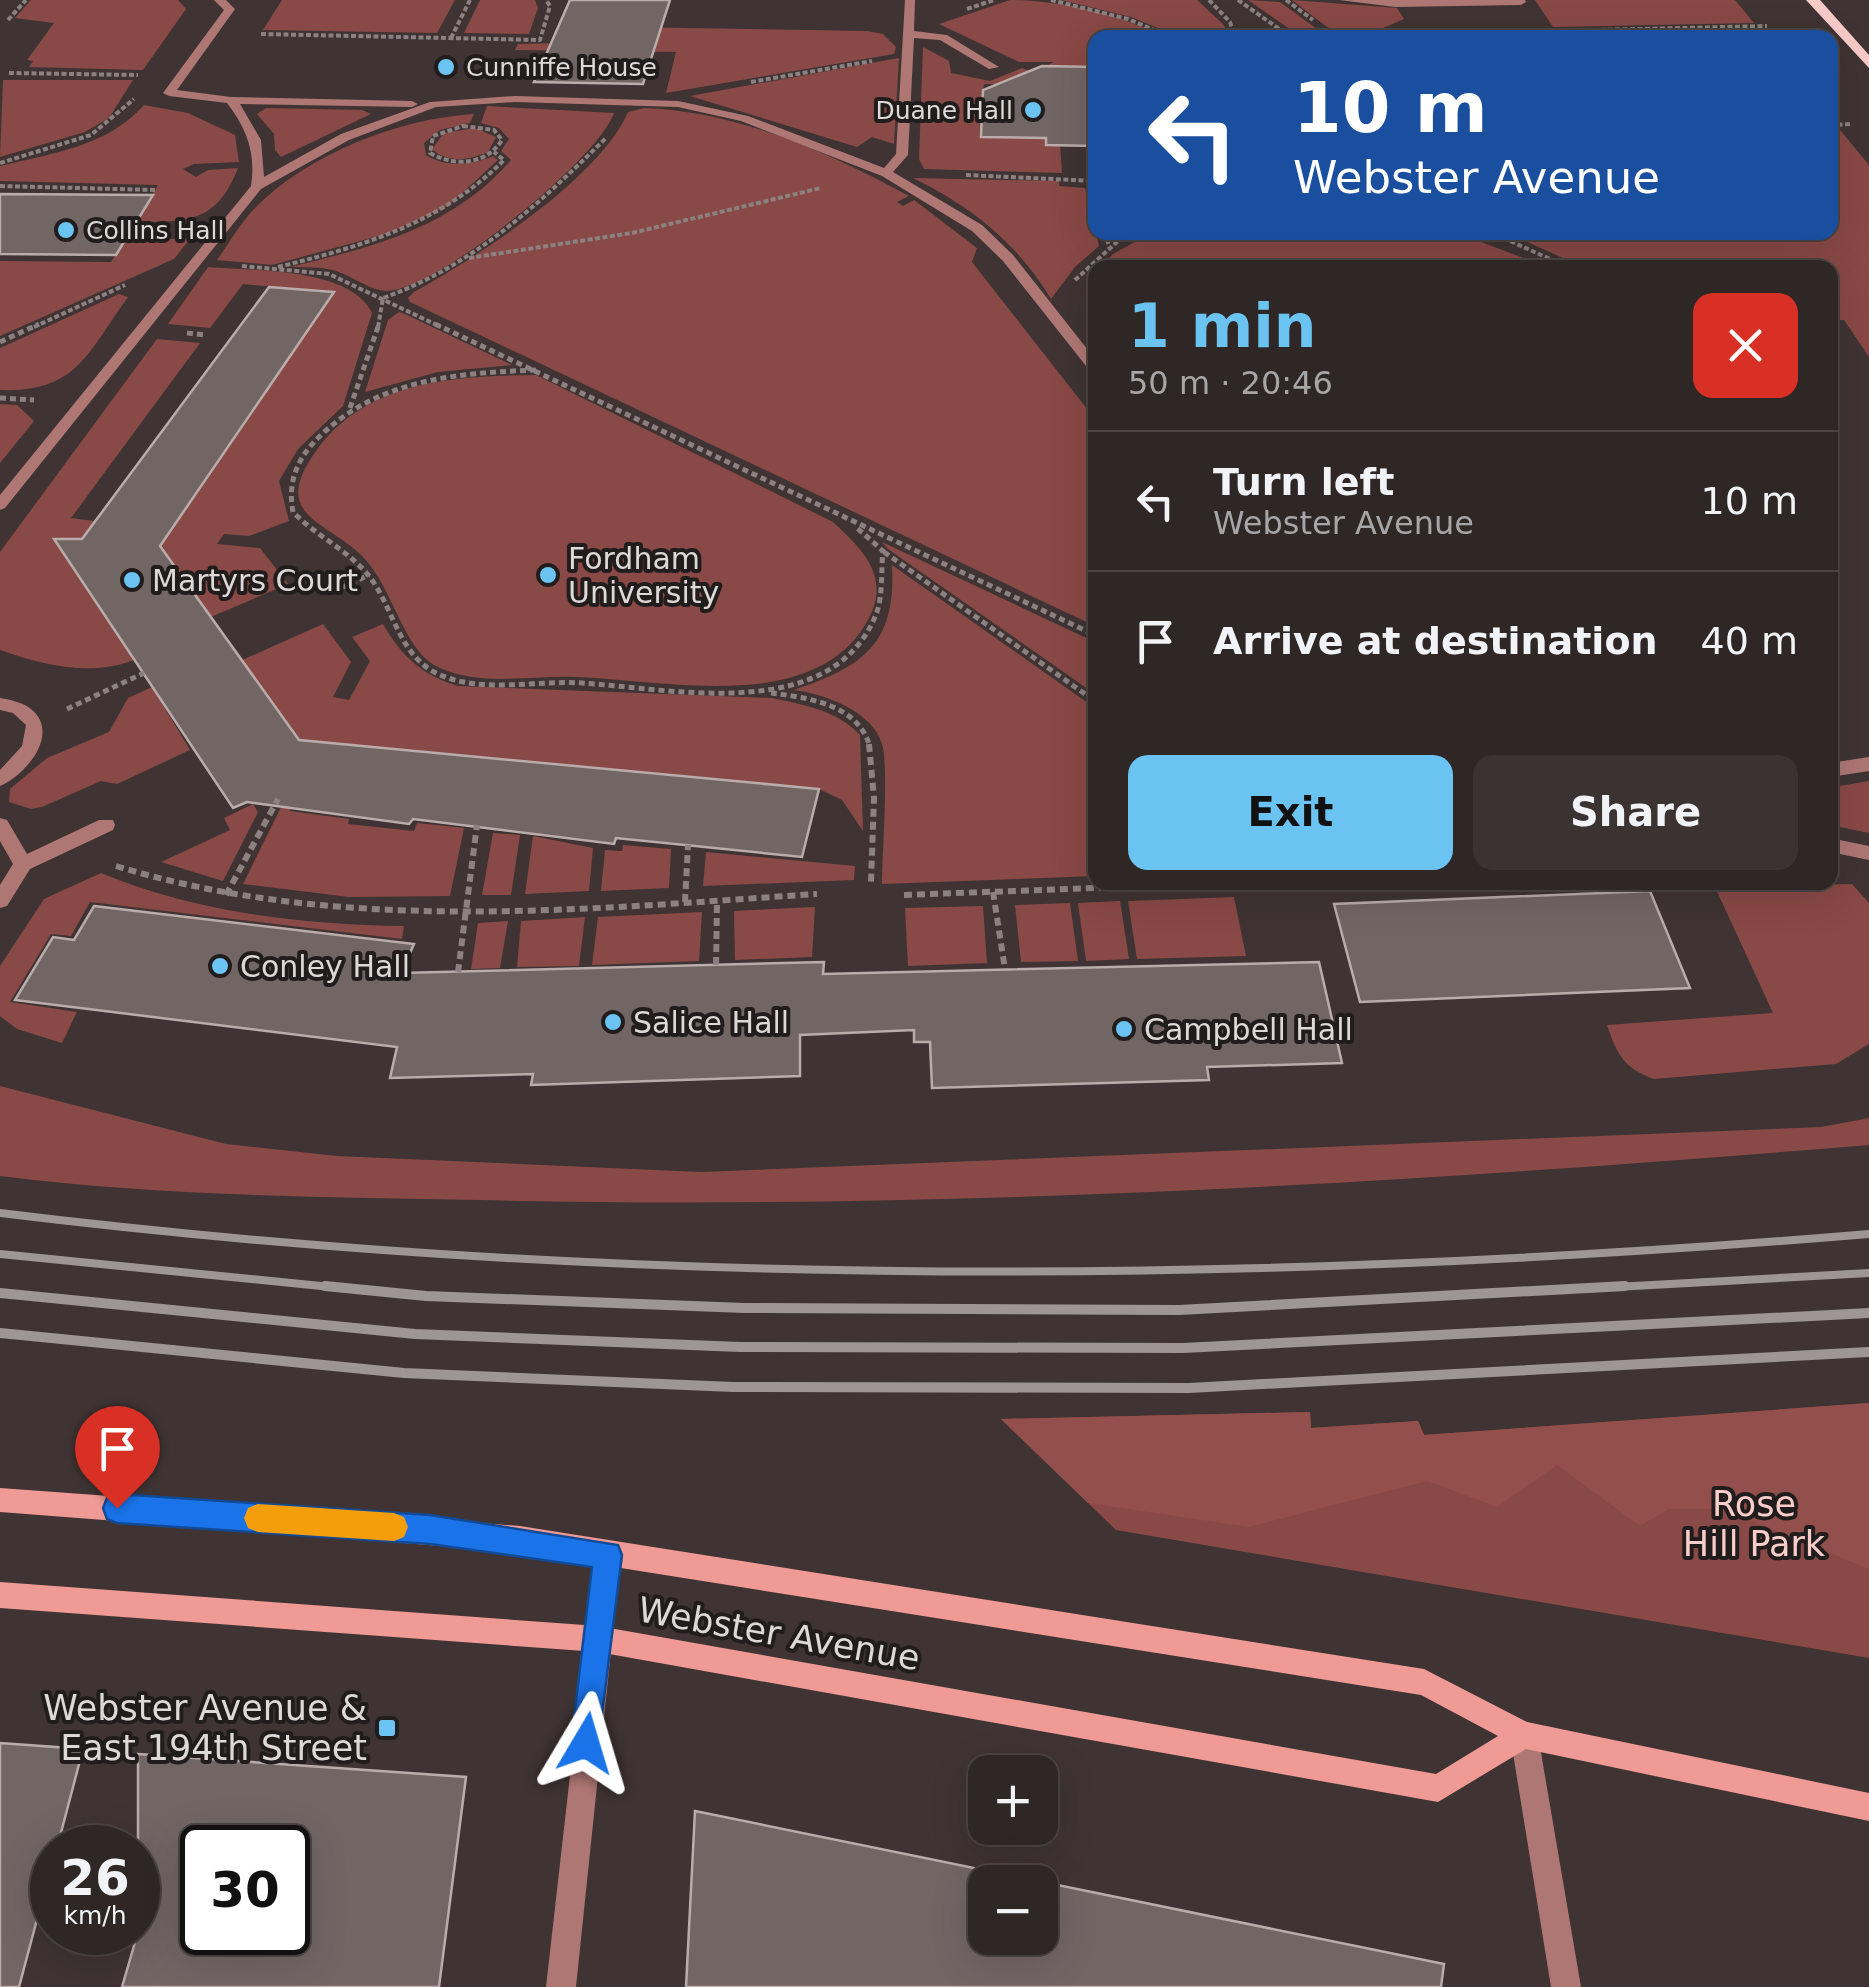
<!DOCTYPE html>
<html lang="en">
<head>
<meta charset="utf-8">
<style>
  :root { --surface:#2f2726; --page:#3b3332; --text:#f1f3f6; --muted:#a7a5a7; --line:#4a4443; --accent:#6bc3f2 }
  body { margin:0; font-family:"DejaVu Sans",sans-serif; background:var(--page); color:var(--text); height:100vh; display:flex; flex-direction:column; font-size:38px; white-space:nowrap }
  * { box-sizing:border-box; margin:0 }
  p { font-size:32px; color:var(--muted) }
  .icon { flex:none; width:55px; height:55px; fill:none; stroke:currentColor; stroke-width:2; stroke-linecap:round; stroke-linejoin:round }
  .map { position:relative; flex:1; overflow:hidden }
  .sheet { position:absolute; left:1088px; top:260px; width:750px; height:630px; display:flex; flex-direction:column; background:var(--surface); border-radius:20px; box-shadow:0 10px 40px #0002,0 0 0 2px var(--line) }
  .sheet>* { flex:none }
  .hud { position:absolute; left:1088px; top:30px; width:750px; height:210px; border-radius:20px; box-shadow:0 10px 40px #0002,0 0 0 2px var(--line); background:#1a4fa0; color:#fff; overflow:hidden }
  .fabs { position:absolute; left:968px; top:1755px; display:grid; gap:20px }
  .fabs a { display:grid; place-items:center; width:90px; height:90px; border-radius:20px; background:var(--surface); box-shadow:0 10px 40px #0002,0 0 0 2px var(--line); font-size:50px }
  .speed { position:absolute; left:30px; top:1825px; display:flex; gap:20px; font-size:50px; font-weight:700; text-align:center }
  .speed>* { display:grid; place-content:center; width:130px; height:130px; border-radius:50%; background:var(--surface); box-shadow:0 10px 40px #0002,0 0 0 2px var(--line); line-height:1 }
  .speed small { font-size:25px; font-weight:400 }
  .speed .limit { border:5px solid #111; border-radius:15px; background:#fff; color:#111 }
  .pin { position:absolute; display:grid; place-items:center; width:85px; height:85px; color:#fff; margin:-102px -42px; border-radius:50% 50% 50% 0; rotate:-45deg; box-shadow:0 0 10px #0007 }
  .pin .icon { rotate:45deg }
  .me { position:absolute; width:110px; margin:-55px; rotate:7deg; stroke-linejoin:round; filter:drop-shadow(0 0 8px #0008) }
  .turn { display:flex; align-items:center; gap:35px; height:210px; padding:0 40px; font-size:45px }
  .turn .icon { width:130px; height:130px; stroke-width:2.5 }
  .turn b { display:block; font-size:70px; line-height:85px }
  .round { display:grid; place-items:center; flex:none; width:105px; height:105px; border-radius:20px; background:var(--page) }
  .overview { display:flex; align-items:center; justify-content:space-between; height:170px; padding:0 40px }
  h1 { font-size:60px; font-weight:700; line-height:75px; color:var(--accent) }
  .cta { display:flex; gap:20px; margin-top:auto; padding:20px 40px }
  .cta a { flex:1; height:115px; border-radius:20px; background:var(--accent); color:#111; font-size:40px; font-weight:700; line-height:115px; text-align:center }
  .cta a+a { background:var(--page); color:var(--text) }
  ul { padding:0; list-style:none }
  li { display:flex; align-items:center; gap:30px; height:140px; padding:0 40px; border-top:2px solid var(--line) }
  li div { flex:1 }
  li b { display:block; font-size:38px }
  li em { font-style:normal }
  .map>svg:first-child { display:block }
</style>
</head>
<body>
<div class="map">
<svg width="1869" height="1987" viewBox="0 0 1869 1987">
  <rect width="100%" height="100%" fill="#3f3433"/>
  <g fill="#894946">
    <path d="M 31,0 L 178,0 L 186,9 L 143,70 L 29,67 L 33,61 L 27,60 L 54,23 L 15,18 Z"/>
    <path d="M 282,0 L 455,0 L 437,33 L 263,30 Z"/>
    <path d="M 480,0 L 535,0 L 538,8 L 529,34 L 464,33 Z"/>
    <path d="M 1010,0 C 1057,0 1121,14 1163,37 L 1095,38 L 1095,67 L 1064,66 L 1063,85 L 1040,69 L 1054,62 L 1019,62 L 939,24 Z"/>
    <path d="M 1061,0 L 1197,0 L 1224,25 L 1228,37 L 1180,37 L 1131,17 Z"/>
    <path d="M 1248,0 L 1280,2 L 1328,37 L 1301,37 Z"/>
    <path d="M 1292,0 L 1397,8 L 1404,19 C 1341,47 1345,40 1292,0 Z"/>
    <path d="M 1535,0 L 1735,0 L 1754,23 L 1553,27 Z"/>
    <path d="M 564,26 L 867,31 L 883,34 L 896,47 L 894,54 L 666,93 L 676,52 L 515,50 L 518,44 L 560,43 Z"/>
    <path d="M 1759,29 L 1765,37 L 1575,37 L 1579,33 Z"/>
    <path d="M 923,47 L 949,61 L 951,73 L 990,81 L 1022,68 L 1029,71 L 1025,76 L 1033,85 L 984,84 L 982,104 L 971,112 L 982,115 L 981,137 L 1046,138 L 1060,145 L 1062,173 L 924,169 L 919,159 Z"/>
    <path d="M 899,58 L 894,144 L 872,137 L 857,147 L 690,96 Z"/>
    <path d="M 3,80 L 133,80 L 109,118 L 85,132 L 0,157 Z"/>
    <path d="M 144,105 L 188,113 L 235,135 L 239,162 L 194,164 L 183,169 L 196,177 L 208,170 L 238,168 C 217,222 189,222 136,222 L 158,185 L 0,181 L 0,166 C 53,153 106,147 144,105 Z"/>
    <path d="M 487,106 L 614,113 C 598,159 437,291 386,291 C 369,290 352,276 336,271 C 322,266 304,268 290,267 C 373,247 453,227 511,160 L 501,151 L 509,139 L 499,128 L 481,123 Z"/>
    <path d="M 266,108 L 362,110 L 371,114 L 281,157 L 275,150 L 274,134 L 257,114 Z"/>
    <path d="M 644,108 C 736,111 829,152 909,196 L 897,202 L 903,206 L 914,200 L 977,248 L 972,262 L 1095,419 L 1095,626 L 410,302 L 408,298 L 414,292 C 476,258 600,178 628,112 Z"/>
    <path d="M 474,114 L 470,123 L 440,130 L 424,143 L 426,155 C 446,168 472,165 493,156 L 498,160 L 448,206 L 386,234 L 272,265 L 217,260 C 229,243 240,224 254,209 C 309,153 398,119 474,114 Z"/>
    <path d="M 475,128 L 496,137 L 488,152 C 470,160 448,164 432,149 L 444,133 Z"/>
    <path d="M 1830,130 L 1840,130 L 1869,165 L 1869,357 L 1844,320 L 1830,320 L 1830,268 L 1583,267 L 1507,233 L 1830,232 Z"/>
    <path d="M 913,178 L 1059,181 L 1059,186 L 1085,188 L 1099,246 L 1075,267 L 1051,299 C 1017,243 972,207 913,178 Z"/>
    <path d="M 1151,233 L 1458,233 L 1547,267 L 1100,267 L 1113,254 Z"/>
    <path d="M 126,239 L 190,239 L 174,259 L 0,336 L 0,261 L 111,262 Z"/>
    <path d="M 208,267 C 252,271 351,267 372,313 L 343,406 L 298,449 L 279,481 L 289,521 L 249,536 L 224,534 L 217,544 L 260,548 L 288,584 L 211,617 L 160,546 L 332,292 L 243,284 L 210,328 L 168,324 Z"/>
    <path d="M 119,294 L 128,297 C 88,352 77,393 0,390 L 0,348 Z"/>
    <path d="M 399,312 L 405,314 L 512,365 L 438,372 L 365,392 L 388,320 Z"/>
    <path d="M 157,339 L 200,343 L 71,518 L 109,523 L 65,557 L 134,660 C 91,677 42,665 0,650 L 0,552 Z"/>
    <path d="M 536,375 L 833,522 C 861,548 891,576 869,618 C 818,716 667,680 576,677 C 530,675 484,687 440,668 C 402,652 394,585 359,553 C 321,519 271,514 316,451 C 367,380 455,376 536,375 Z"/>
    <path d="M 0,404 L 17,405 L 34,421 L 0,463 Z"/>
    <path d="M 882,542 L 1095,642 L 1095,694 L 888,549 Z"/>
    <path d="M 892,565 L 1095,708 L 1095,876 L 882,884 C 882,855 889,766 882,744 C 872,711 825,694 794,690 C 865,666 896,643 892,565 Z"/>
    <path d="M 323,624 L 351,662 L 333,697 L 349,700 L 370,661 L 352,637 L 383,624 C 402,657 422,675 458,686 L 772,698 C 804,705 837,710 860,735 L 863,831 L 842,800 L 819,789 L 299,740 L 242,660 Z"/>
    <path d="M 152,687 L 190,750 L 117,784 L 101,781 L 42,807 L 31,809 L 9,802 L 10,789 L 47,758 L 109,732 L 128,698 Z"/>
    <path d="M 1869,781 L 1869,833 L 1830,825 L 1830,793 L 1839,786 Z"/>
    <path d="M 284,801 L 292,803 L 290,811 L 349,819 L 348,824 L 414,831 L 417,823 L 464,828 L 450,896 L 349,897 L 243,884 Z"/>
    <path d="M 253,804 L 258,812 L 223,881 L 161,862 L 230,830 L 224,818 Z"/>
    <path d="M 493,833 L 520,835 L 511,895 L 482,895 Z"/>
    <path d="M 533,836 L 593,848 L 589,891 L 525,894 Z"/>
    <path d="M 623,845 L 671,849 L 669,888 L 601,891 L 605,850 L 622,851 Z"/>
    <path d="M 706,852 L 855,866 L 854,880 L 703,886 Z"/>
    <path d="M 101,873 C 198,913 300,924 404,926 L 402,939 L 90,902 L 71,936 L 51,934 L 10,1002 L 77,1012 L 62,1043 L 17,1029 L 0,1016 L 0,966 L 44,899 Z"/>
    <path d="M 1852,884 L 1869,903 L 1869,1044 L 1836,1064 L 1654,1079 C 1624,1068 1617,1055 1607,1025 L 1773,1013 L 1715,887 Z"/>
    <path d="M 1234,897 L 1246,956 L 1137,959 L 1128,901 Z"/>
    <path d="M 1120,901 L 1129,959 L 1086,961 L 1078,903 Z"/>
    <path d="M 1070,903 L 1078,961 L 1021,962 L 1015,905 Z"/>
    <path d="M 983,906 L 987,963 L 908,966 L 905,908 Z"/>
    <path d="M 815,907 L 812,957 L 735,960 L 734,911 Z"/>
    <path d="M 702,912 L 699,961 L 592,965 L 598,917 Z"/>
    <path d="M 585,917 L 579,966 L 517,967 L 521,921 Z"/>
    <path d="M 508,921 L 500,968 L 471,969 L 478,923 Z"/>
    <path d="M 0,1086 L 226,1144 L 337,1156 L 701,1172 L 1821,1127 L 1869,1118 L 1869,1145 C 1408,1183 942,1211 479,1200 C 320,1197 158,1196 0,1176 Z"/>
    <path d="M 1869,1403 L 1869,1658 L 1116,1530 L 1001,1419 L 1310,1412 L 1311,1428 L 1418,1421 L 1424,1435 Z"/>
  </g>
  <path fill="#934f4c" d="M 1869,1403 L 1869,1569 L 1723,1509 L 1669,1509 L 1640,1526 L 1557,1465 L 1497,1507 L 1427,1481 L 1249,1527 L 1088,1503 L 1001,1419 L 1310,1412 L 1311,1428 L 1418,1421 L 1424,1435 Z"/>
  <g fill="#726665" stroke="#b9acab" stroke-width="2.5" fill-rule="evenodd">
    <path d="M 570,0 L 670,0 L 643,84 L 534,82 Z"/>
    <path d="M 1042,66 L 1095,67 L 1095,146 L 1046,145 L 1046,138 L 981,137 L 983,90 Z"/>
    <path d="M 0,194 L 153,195 L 116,255 L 0,254 Z"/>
    <path d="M 269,287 L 334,292 L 160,546 L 299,740 L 819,789 L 802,857 L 616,838 L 614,844 L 413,819 L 409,824 L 247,802 L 233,808 L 54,539 L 82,539 Z"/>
    <path d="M 1650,891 L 1690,988 L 1360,1002 L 1334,904 Z"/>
    <path d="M 94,906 L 414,944 L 401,973 L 824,962 L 823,974 L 1319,962 L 1342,1063 L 1207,1067 L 1209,1080 L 932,1088 L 930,1042 L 914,1042 L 914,1030 L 800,1035 L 800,1076 L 531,1085 L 533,1074 L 390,1078 L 397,1047 L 15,1000 L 53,937 L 74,940 Z"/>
    <path d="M 0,1743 L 83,1749 L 57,1848 L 52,1848 L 52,1863 L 19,1987 L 0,1987 Z"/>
    <path d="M 138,1754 L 466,1777 L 439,1987 L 122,1987 L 138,1932 ZM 202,1848 L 288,1848 L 288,1932 L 202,1932 Z"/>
    <path d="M 695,1811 L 1444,1964 L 1441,1987 L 686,1987 ZM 985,1882 L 1040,1882 L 1040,1938 L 985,1938 Z"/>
  </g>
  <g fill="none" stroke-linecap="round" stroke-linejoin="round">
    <g stroke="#8b8181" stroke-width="4" stroke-dasharray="5 2.5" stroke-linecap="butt">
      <path d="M 1051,0 L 1128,19 L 1173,38"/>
      <path d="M 1209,0 L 1230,22 L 1235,38"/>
      <path d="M 1238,0 L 1292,38"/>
      <path d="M 1286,0 L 1313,20"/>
      <path d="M 967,9 L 994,0"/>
      <path d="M 8,20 L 26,0"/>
      <path d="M 1555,31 L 1767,26"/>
      <path d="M 261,34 L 540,40 L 550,6 L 546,0"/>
      <path d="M 451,38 L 470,0"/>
      <path d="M 9,73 L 138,75"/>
      <path d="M 751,82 L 872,61"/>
      <path d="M 1830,125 L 1851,124"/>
      <path d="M 463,126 L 494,130 L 502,140 C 486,165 455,167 430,153 L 433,136 Z"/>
      <path d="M 0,163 L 91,135 L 134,99"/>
      <path d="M 966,175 L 1095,181"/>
      <path d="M 1090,180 L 1095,197"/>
      <path d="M 0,186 L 156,190"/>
      <path d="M 1105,232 L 1109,247"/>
      <path d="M 1490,232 L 1570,268"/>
      <path d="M 469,258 L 632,233 L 821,188"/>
      <path d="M 242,266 L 329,274 L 441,327"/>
      <path d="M 278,267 C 363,246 440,224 504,160 L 494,152"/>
      <path d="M 1075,280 L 1128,232"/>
      <path d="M 34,327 L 125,285"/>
      <path d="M 378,327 L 383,298 C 473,266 539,204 606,138"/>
    </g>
    <g stroke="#8b8181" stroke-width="5" stroke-dasharray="6 4" stroke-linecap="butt">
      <path d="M 435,324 L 1095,635"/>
      <path d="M 187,333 L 206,335"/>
      <path d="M 0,342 L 39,324"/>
      <path d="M 536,370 C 457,373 379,379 320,436 C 298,457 287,481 293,512 C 316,536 348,550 369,576 C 394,608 398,655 438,674 C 482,694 534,680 582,683 C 674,689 834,725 877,612 C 883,594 881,570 883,551 L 856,527"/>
      <path d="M 0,398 L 34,400"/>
      <path d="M 350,408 L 379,324"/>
      <path d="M 884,552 L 1095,701"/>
      <path d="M 341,588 L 369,575"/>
      <path d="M 771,693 C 809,698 858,704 870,747"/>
      <path d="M 67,709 L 144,673"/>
    </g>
    <g stroke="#8b8181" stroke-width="6" stroke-dasharray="8 5" stroke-linecap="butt">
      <path d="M 869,744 L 874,798 L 871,882"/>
      <path d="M 116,866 C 342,935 585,909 817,894"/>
      <path d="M 993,892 L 1005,969"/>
      <path d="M 226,895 L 278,799"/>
      <path d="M 904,895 L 1232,883"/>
      <path d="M 685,902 L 688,845"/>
      <path d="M 716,965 L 717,901"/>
      <path d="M 458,972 L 477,825"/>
    </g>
    <g fill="#ae7774" fill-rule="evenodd">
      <path d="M 214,0 L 226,0 L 235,9 L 177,90 L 231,97 L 412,101 L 418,104 L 412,107 L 240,104 L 261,140 L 264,177 L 341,134 L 430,102 L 515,96 L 678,101 L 748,116 L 884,168 L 896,154 L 905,0 L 915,0 L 914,31 L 947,35 L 999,67 L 989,69 L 940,40 L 914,38 L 908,155 L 893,172 L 982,225 L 1013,255 L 1095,359 L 1095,372 L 1090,371 L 1003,261 L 972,231 L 882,176 L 741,121 L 678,107 L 515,102 L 436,107 L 349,140 L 261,189 L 5,508 L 0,510 L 0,495 L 251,186 C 256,153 247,129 227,103 L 169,96 L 163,93 L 224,10 Z"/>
      <path d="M 1339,0 L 1525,0 L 1526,2 L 1521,5 L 1395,7 Z"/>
      <path d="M 0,698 C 11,700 22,702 31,709 C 61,733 26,775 0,786 L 0,770 L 22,746 L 26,725 L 13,713 L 0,710 Z"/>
      <path d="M 1869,757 L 1869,771 L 1830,777 L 1830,763 Z"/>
      <path d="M 0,818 L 7,820 L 27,854 L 99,820 L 113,820 L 115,825 L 113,830 L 30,869 L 7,906 L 0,908 L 0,885 L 13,864 L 0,841 Z"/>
      <path d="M 1830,838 L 1869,846 L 1869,860 L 1830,852 Z"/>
    </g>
    <g fill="#ae7774" fill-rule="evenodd">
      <path d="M 608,1542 L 617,1546 L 621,1555 L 576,1987 L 546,1987 L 595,1555 L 599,1546 Z"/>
      <path d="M 1524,1721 L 1534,1725 L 1538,1735 L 1581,1987 L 1551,1987 L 1510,1735 L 1514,1725 Z"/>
    </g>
    <path fill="#f09a95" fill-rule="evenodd" d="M 0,1488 L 520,1526 L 1424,1669 L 1527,1722 L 1869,1793 L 1869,1821 L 1526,1749 L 1438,1802 L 598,1652 L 0,1608 L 0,1582 L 598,1626 L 1436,1774 L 1498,1736 L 1421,1695 L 520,1552 L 0,1512 Z"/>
    <path fill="#f8cbc8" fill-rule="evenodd" d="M 1806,0 L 1820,0 L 1869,55 L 1869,68 Z"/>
    <g stroke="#9e9595" stroke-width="8">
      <path d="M 0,1213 C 619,1289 1248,1286 1869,1234"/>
      <path d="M 0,1254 L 351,1289"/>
      <path d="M 1579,1289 L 1869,1273"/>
    </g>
    <g stroke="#9e9595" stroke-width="10">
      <path d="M 325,1286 L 426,1296 L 745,1308 L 1179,1310 L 1625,1286"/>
      <path d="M 0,1293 L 415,1334 L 740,1347 L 1183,1348 L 1869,1313"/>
      <path d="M 0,1333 L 404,1373 L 733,1387 L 1189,1388 L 1869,1352"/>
    </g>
  </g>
  <path fill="#1a73e8" stroke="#114b97" stroke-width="2.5" d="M 117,1494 L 430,1515 L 618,1545 L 622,1555 L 597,1754 L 586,1758 L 575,1754 L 571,1743 L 592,1567 L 430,1544 L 117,1523 L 107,1519 L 103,1508 L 107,1498 Z"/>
  <path fill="#f59e0b" d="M 258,1504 L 394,1513 L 404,1517 L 408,1527 L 404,1537 L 394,1541 L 258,1532 L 248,1528 L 244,1518 L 248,1508 Z"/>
  <g fill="#6bc3f2" stroke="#221d1d" stroke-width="4">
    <circle cx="446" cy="67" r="10"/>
    <circle cx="1033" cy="110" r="10"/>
    <circle cx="66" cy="230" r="10"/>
    <circle cx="548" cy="575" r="10"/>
    <circle cx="132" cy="580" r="10"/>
    <circle cx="220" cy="966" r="10"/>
    <circle cx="613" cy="1022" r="10"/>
    <circle cx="1124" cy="1029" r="10"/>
    <rect x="377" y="1718" width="20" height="20" rx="5"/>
  </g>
  <g text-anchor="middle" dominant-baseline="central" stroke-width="8" stroke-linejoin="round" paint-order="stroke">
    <g font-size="25" fill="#dfd8d8" stroke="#221d1d" text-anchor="start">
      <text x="466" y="67">Cunniffe House</text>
      <text x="1013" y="110" text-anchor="end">Duane Hall</text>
      <text x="86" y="230">Collins Hall</text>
    </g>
    <g font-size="30" fill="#dfd8d8" stroke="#221d1d" text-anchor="start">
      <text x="568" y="558">Fordham<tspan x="568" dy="34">University</tspan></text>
      <text x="152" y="580">Martyrs Court</text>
      <text x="240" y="966">Conley Hall</text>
      <text x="633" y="1022">Salice Hall</text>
      <text x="1144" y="1029">Campbell Hall</text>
    </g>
    <g font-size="35" fill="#f9ceca" stroke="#221d1d">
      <text x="1754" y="1504">Rose<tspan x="1754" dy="40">Hill Park</tspan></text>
    </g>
    <g font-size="35" fill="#dfd8d8" stroke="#221d1d">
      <text transform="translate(779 1634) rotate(10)">Webster Avenue</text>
    </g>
    <g font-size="35" fill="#dfd8d8" stroke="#221d1d" text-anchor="end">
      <text x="367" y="1708">Webster Avenue &amp;<tspan x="367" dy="40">East 194th Street</tspan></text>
    </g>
  </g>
</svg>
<div class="fabs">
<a>+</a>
<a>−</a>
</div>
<div class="speed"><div>26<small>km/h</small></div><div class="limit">30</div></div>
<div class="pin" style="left:117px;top:1508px;background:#d93025"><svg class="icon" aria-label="arrive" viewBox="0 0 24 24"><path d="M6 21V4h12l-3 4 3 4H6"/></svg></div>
<svg class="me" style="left:586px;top:1743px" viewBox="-20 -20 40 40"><path d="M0-17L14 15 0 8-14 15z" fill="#1a73e8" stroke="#fff" stroke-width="4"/></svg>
<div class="hud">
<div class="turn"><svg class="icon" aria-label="left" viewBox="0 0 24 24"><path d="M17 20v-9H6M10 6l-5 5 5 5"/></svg><div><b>10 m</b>Webster Avenue</div></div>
</div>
<section class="sheet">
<div class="overview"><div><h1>1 min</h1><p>50 m · 20:46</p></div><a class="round" style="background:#d93025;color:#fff"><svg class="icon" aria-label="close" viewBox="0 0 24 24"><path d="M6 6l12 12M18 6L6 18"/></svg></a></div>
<ul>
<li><svg class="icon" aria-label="left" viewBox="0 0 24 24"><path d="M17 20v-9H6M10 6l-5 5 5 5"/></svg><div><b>Turn left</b><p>Webster Avenue</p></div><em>10 m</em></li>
<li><svg class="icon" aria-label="arrive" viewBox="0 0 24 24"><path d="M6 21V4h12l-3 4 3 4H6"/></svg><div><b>Arrive at destination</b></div><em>40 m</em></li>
</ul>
<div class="cta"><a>Exit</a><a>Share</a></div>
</section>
</div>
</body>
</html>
